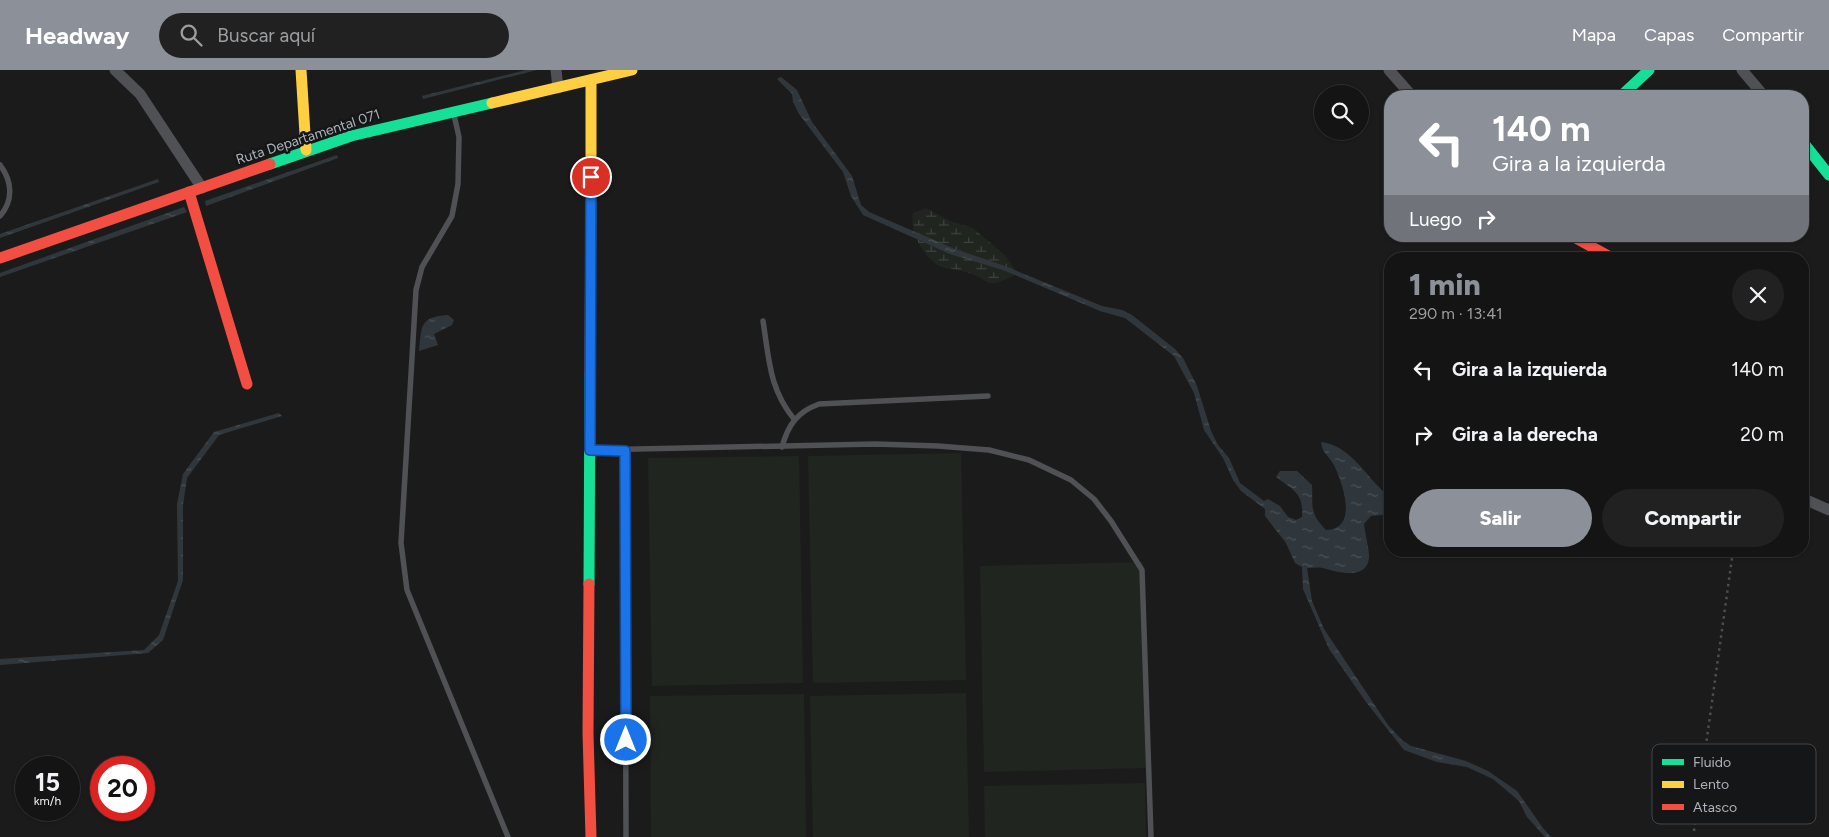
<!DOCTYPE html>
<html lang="es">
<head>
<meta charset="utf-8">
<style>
  :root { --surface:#141414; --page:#212122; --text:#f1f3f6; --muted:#9d9ea0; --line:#333334; --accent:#8c9099 }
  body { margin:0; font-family:Figtree,sans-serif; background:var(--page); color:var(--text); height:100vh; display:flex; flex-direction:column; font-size:19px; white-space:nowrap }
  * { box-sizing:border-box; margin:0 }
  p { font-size:16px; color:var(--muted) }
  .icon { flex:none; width:28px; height:28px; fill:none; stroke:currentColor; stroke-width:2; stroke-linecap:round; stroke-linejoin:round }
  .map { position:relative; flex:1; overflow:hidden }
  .panel { position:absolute; left:1384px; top:182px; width:425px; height:305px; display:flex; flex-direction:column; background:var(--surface); border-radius:20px; box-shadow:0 1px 4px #0004,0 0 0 1px var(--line) }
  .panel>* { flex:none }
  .top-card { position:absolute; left:1384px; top:20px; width:425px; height:152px; border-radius:20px; box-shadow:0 1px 4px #0004,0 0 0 1px var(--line); background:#8c9099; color:#fff; overflow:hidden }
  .controls { position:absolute; left:1314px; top:15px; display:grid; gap:10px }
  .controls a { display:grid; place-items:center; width:55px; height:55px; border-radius:50%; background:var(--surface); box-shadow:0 1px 4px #0004,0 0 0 1px var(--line); font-size:25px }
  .speed { position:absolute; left:15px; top:686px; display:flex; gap:10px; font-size:25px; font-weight:700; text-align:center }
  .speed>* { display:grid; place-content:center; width:65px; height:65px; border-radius:50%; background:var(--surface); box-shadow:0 1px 4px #0004,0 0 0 1px var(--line); line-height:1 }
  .speed small { font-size:12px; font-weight:400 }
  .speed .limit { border:8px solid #d22; background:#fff; color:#111 }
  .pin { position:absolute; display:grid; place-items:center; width:42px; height:42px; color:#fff; margin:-21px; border:2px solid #fff; border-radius:50%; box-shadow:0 1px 5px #0007 }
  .me { position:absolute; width:55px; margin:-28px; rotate:0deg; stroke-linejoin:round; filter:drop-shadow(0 0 4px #0008) }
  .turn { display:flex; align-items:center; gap:18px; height:105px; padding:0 25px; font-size:22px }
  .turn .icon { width:65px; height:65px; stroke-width:2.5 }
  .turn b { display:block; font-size:35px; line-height:42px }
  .then { display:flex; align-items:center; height:48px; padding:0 25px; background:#0003; gap:10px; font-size:19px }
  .round { display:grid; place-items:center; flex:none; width:52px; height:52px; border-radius:26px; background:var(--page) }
  .overview { display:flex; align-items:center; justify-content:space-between; height:85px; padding:0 25px }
  h1 { font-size:30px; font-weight:800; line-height:38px; color:var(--accent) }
  .primary-button { display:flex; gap:10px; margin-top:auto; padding:10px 25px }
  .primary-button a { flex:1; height:58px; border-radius:30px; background:var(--accent); color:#fff; font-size:20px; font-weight:800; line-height:58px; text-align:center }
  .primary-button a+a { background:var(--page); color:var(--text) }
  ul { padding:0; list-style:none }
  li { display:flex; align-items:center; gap:15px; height:65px; padding:0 25px }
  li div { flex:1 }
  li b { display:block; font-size:19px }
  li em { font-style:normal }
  header { display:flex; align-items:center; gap:30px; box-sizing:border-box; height:70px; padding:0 25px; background:var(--accent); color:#fff }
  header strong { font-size:24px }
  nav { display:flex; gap:28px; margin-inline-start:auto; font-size:18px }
  .search { width:350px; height:45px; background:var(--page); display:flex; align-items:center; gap:12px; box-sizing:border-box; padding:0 18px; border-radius:28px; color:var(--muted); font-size:19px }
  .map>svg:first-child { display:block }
</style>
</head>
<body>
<header>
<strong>Headway</strong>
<div class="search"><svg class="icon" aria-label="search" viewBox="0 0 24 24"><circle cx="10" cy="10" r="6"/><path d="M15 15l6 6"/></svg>Buscar aquí</div>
<nav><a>Mapa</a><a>Capas</a><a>Compartir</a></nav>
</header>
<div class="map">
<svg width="1829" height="767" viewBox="0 0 1829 767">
  <defs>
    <pattern id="wetland-marsh" width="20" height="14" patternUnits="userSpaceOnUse" patternTransform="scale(1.25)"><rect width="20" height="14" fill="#202520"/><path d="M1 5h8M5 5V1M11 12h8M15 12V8" fill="none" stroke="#3e423e"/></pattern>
    <pattern id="water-ripples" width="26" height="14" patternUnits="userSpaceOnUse" patternTransform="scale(1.25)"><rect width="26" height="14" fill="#30373c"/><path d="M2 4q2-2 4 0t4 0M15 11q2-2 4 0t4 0" fill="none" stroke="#4b5256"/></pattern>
  </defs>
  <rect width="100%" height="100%" fill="#1b1b1b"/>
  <path fill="url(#wetland-marsh)" d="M 926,138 L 950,151 L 973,158 L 1006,186 L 1016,201 L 1015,205 C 983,221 993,210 966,202 C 957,199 943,199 936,194 C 920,182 910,161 913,143 Z"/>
  <g fill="#202520">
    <path d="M 961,383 L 966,610 L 813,613 L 808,386 Z"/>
    <path d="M 799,386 L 803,613 L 652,616 L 648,388 Z"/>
    <path d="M 1143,492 L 1147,698 L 984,702 L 980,496 Z"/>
    <path d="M 966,623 L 969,767 L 813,767 L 810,626 Z"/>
    <path d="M 804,624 L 806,767 L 651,767 L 650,626 Z"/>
    <path d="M 1145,713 L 1146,767 L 985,767 L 984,716 Z"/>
  </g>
  <g fill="url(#water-ripples)">
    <path d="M 526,0 L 537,0 L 423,29 L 422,26 Z"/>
    <path d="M 781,7 L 797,20 L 812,52 L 852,106 L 861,135 L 869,142 L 955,179 L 1002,195 L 1102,236 L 1122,240 L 1132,245 L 1175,279 L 1183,288 L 1197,316 L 1211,361 L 1218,375 L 1229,388 L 1240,413 L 1264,431 L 1268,429 L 1280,436 L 1288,447 L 1296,450 L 1302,447 C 1304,423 1293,420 1276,407 L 1280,401 L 1297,401 L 1312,415 C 1313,436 1309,443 1326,460 C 1359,459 1343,414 1334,395 C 1329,386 1322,383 1321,372 C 1353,376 1366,409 1390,427 L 1390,448 L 1382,445 L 1371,446 L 1364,454 C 1365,464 1368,474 1369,484 C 1370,512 1337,502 1323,498 C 1318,497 1312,498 1307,498 L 1312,531 L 1324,559 L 1388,655 L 1402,670 L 1411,676 L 1466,691 L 1488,701 L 1517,721 L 1543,758 L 1551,767 L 1545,767 L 1527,747 L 1519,731 L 1493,709 L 1467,697 L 1437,692 L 1404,680 L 1366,632 L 1329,579 L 1303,519 L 1302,497 L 1295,493 L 1286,473 L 1265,446 L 1265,439 L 1241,421 L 1233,410 L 1223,388 L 1204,360 L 1194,323 L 1174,286 L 1125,248 L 1100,241 L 1003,200 L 950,184 L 863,145 L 851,126 L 843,102 L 799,44 L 793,32 L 792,24 L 777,9 Z"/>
    <path d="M 337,85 L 338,88 L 206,136 L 205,131 Z"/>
    <path d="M 158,109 L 159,112 L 0,168 L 0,164 Z"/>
    <path d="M 184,137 L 187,142 L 0,207 L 0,203 Z"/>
    <path d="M 448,245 L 454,250 L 452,255 L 434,264 L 438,275 L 419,281 C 422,256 419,247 448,245 Z"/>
    <path d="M 279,343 L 282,346 L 219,365 L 187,408 L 183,435 L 183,510 L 163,570 L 148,583 L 0,595 L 0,589 L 144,580 L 159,565 L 178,511 L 177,434 L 183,404 L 214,362 Z"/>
  </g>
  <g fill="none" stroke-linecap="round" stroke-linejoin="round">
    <path stroke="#4b4d4f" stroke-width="2.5" stroke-dasharray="2.5 4" stroke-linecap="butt" d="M 1694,761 L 1733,481"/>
    <g stroke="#505154" stroke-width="5.5">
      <path d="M 454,45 L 459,67 L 458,114 L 452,146 L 422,197 L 416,220 L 401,473 L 407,520 L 508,767"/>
      <path d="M 0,95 C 12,111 14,130 0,146"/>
      <path d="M 763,251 C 769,288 769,319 794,349"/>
      <path d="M 782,377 C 788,355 797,342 819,334 L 988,326"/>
      <path d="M 592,380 L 875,374 L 938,376 L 989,380 L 1029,390 L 1071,410 L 1094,429 L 1111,451 L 1142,500 L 1151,767"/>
      <path d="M 625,381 L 626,767"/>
    </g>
    <g stroke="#505154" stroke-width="11">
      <path d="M 115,0 L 140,24 L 202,118"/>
      <path d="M 556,0 L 558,18"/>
      <path d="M 1389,0 L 1412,26"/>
      <path d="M 1742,0 L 1764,26"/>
      <path d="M 1802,428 L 1829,440"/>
    </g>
    <g stroke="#16e098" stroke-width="11">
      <path d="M 1621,26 L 1649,0"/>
      <path d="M 1802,71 L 1829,105"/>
      <path d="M 270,94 L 351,66 L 492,33"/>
      <path d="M 589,514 L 590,304"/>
    </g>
    <g stroke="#ffcf43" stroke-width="11">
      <path d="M 301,0 L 306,80"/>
      <path d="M 492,33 L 632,0"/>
      <path d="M 591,110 L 591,10"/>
    </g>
    <g stroke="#f24e42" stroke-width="11">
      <path d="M 189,122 L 247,314"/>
      <path d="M 1572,166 L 1614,189"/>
      <path d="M 0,188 L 270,94"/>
      <path d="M 590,304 L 591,110"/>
      <path d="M 589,514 L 588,663 L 591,767"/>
    </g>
  </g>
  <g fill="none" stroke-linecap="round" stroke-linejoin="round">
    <defs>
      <path id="route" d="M 591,107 L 590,380 L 625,381 L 626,670"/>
    </defs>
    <use href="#route" stroke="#114b97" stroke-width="12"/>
    <use href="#route" stroke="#1a73e8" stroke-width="9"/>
  </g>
  <g text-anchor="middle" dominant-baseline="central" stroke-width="5" stroke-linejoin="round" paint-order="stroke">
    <g font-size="14" fill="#aeb3ba" stroke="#151617">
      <text transform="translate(308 67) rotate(-18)">Ruta Departamental 071</text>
    </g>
  </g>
  <rect x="1652" y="674" width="164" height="80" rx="8" fill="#151617" stroke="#434548" stroke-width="1"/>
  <rect x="1662" y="689" width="22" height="6" fill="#16e098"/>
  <rect x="1662" y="711" width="22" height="7" fill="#ffcf43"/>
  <rect x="1662" y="734" width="22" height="6" fill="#f24e42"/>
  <g font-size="14" fill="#aeb3ba">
    <text x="1693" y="697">Fluido</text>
    <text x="1693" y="719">Lento</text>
    <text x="1693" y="742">Atasco</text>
  </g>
</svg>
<div class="controls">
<a><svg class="icon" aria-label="search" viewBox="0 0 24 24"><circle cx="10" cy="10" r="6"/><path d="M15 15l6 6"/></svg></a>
</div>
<div class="speed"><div>15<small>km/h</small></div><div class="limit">20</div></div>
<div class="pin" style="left:591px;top:107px;background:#d93025"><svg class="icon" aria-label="arrive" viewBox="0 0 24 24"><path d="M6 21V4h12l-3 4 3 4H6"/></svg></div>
<svg class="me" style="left:626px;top:670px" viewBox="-20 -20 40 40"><circle r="17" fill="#1a73e8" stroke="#fff" stroke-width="3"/><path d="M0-11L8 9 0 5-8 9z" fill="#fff"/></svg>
<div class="top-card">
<div class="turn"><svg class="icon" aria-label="left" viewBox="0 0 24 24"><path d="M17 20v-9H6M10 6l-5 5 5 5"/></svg><div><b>140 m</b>Gira a la izquierda</div></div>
<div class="then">Luego<svg class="icon" aria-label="right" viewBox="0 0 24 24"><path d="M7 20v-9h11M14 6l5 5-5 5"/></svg></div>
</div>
<section class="panel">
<div class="overview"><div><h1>1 min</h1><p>290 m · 13:41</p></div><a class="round"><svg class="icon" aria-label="close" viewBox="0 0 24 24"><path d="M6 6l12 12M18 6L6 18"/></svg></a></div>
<ul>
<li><svg class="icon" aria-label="left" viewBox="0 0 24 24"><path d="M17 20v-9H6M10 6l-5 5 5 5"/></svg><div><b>Gira a la izquierda</b></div><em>140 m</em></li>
<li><svg class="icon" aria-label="right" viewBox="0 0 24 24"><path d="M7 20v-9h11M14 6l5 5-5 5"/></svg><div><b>Gira a la derecha</b></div><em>20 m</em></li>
</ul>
<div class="primary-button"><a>Salir</a><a>Compartir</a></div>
</section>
</div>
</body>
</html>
